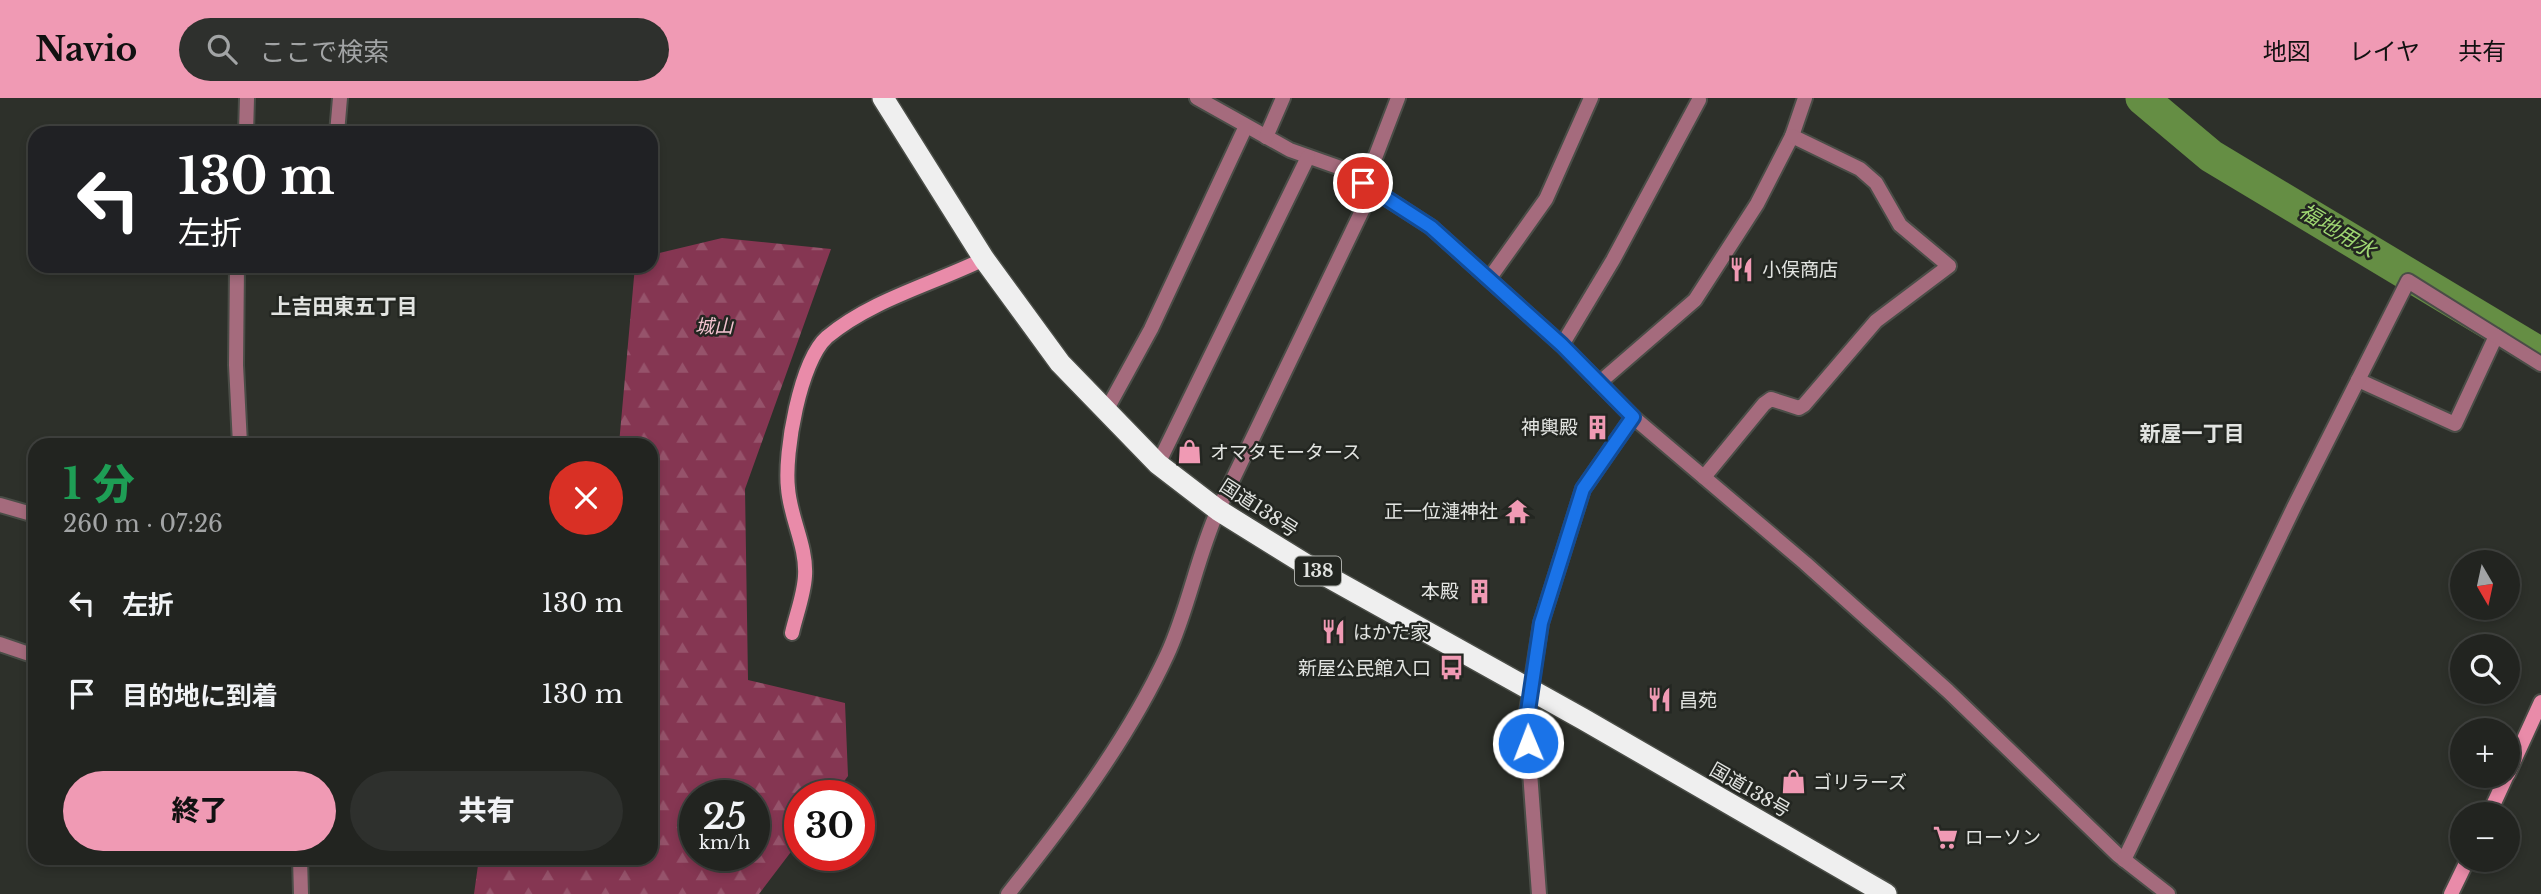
<!DOCTYPE html>
<html lang="ja">
<head>
<meta charset="utf-8">
<style>
  :root { --surface:#222420; --page:#2e302d; --text:#f1f3f6; --muted:#a2a4a5; --line:#3f413e; --accent:#f09ab4 }
  body { margin:0; font-family:"Libre Baskerville","Noto Sans JP",serif; background:var(--page); color:var(--text); height:100vh; display:flex; flex-direction:column; font-size:26px; white-space:nowrap }
  * { box-sizing:border-box; margin:0 }
  p { font-size:23px; color:var(--muted) }
  .icon { flex:none; width:38px; height:38px; fill:none; stroke:currentColor; stroke-width:2; stroke-linecap:round; stroke-linejoin:round }
  .map { position:relative; flex:1; overflow:hidden }
  .details { position:absolute; left:28px; top:340px; width:630px; height:427px; display:flex; flex-direction:column; background:var(--surface); border-radius:21px; box-shadow:0 4px 10px #0003,0 0 0 2px var(--line) }
  .details>* { flex:none }
  .top-card { position:absolute; left:28px; top:28px; width:630px; height:147px; border-radius:21px; box-shadow:0 4px 10px #0003,0 0 0 2px var(--line); background:#202124; color:#fff; overflow:hidden }
  .needle { width:46px; rotate:171deg }
  .tools { position:absolute; left:2450px; top:452px; display:grid; gap:14px }
  .tools a { display:grid; place-items:center; width:70px; height:70px; border-radius:50%; background:var(--surface); box-shadow:0 4px 10px #0003,0 0 0 2px var(--line); font-size:35px }
  .speed { position:absolute; left:679px; top:682px; display:flex; gap:14px; font-size:35px; font-weight:700; text-align:center }
  .speed>* { display:grid; place-content:center; width:91px; height:91px; border-radius:50%; background:var(--surface); box-shadow:0 4px 10px #0003,0 0 0 2px var(--line); line-height:1 }
  .speed small { font-size:18px; font-weight:400 }
  .speed .limit { border:10px solid #d22; background:#fff; color:#111 }
  .pin { position:absolute; display:grid; place-items:center; width:60px; height:60px; color:#fff; margin:-30px; border:4px solid #fff; border-radius:50%; box-shadow:0 2px 7px #0007 }
  .me { position:absolute; width:77px; margin:-38px; rotate:359deg; stroke-linejoin:round; filter:drop-shadow(0 0 5px #0008) }
  .turn { display:flex; align-items:center; gap:24px; height:147px; padding:0 35px; font-size:32px }
  .turn .icon { width:91px; height:91px; stroke-width:2.5 }
  .turn b { display:block; font-size:49px; line-height:60px }
  .round { display:grid; place-items:center; flex:none; width:74px; height:74px; border-radius:37px; background:var(--page) }
  .headline { display:flex; align-items:center; justify-content:space-between; height:119px; padding:0 35px }
  h1 { font-size:42px; font-weight:800; line-height:52px; color:#1e9e55 }
  .primary-button { display:flex; gap:14px; margin-top:auto; padding:14px 35px }
  .primary-button a { flex:1; height:80px; border-radius:42px; background:var(--accent); color:#111; font-size:28px; font-weight:800; line-height:80px; text-align:center }
  .primary-button a+a { background:var(--page); color:var(--text) }
  ul { padding:0; list-style:none }
  li { display:flex; align-items:center; gap:21px; height:91px; padding:0 35px }
  li div { flex:1 }
  li b { display:block; font-size:26px }
  li em { font-style:normal }
  header { display:flex; align-items:center; gap:42px; box-sizing:border-box; height:98px; padding:0 35px; background:var(--accent); color:#111 }
  header strong { font-size:33px }
  nav { display:flex; gap:38px; margin-inline-start:auto; font-size:24px }
  .search { width:490px; height:63px; background:var(--page); display:flex; align-items:center; gap:18px; box-sizing:border-box; padding:0 24px; border-radius:38px; color:var(--muted); font-size:26px }
  .map>svg:first-child { display:block }
</style>
</head>
<body>
<header>
<strong>Navio</strong>
<div class="search"><svg class="icon" aria-label="search" viewBox="0 0 24 24"><circle cx="10" cy="10" r="6"/><path d="M15 15l6 6"/></svg>ここで検索</div>
<nav><a>地図</a><a>レイヤ</a><a>共有</a></nav>
</header>
<div class="map">
<svg width="2541" height="796" viewBox="0 0 2541 796">
  <defs>
    <pattern id="forest-firs" width="22" height="20" patternUnits="userSpaceOnUse" patternTransform="scale(1.75)"><rect width="22" height="20" fill="#853652"/><path d="M5 1l3.5 6h-7zM16 11l3.5 6h-7z" fill="#96536b"/></pattern>
  </defs>
  <rect width="100%" height="100%" fill="#2d302a"/>
  <path fill="url(#forest-firs)" fill-rule="evenodd" d="M 722,140 L 831,151 L 745,391 L 748,582 L 845,605 L 848,678 L 833,698 L 800,698 L 800,742 L 759,796 L 474,796 L 479,760 L 651,760 L 651,346 L 619,346 L 635,168 L 651,168 L 651,157 ZM 695,698 L 754,698 L 754,758 L 695,758 Z"/>
  <g fill="none" stroke-linecap="round" stroke-linejoin="round">
    <path stroke="#658e44" stroke-width="33" d="M 2142,0 L 2211,58 L 2541,256"/>
    <defs>
      <g id="street">
        <path d="M 1197,0 L 1290,52 L 1338,69 L 1431,129 L 1562,247 L 1633,319 L 1805,465 L 1948,593 L 2118,757 L 2168,796"/>
        <path d="M 246,35 L 247,0"/>
        <path d="M 337,35 L 340,0"/>
        <path d="M 1266,39 L 1283,0"/>
        <path d="M 1365,86 L 1398,0"/>
        <path d="M 237,168 L 236,267 L 240,346"/>
        <path d="M 1489,181 L 1546,101 L 1591,0"/>
        <path d="M 1562,247 L 1613,162 L 1699,2"/>
        <path d="M 2358,282 L 2455,326 L 2496,238"/>
        <path d="M 1599,285 L 1695,202 L 1757,106 L 1792,38 L 1805,0"/>
        <path d="M 1106,313 L 1151,231 L 1246,28"/>
        <path d="M 1158,366 L 1308,59"/>
        <path d="M 1704,379 L 1764,306 L 1771,301 L 1799,310 L 1804,307 L 1876,223 L 1949,168 L 1900,127 L 1876,85 L 1860,71 L 1792,38"/>
        <path d="M 0,407 L 35,417"/>
        <path d="M 0,546 L 35,558"/>
        <path d="M 300,760 L 301,796"/>
        <path d="M 2124,762 L 2295,407 L 2408,183 L 2541,266"/>
        <path d="M 1008,796 C 1067,722 1127,643 1167,557 C 1188,512 1197,459 1218,412 L 1373,90"/>
        <path d="M 1539,796 L 1526,620 L 1541,525 L 1583,391 L 1633,319"/>
      </g>
      <g id="secondary">
        <path d="M 792,535 C 796,517 804,497 805,478 C 807,448 790,420 788,390 C 784,355 800,263 827,239 C 871,202 933,186 984,161"/>
        <path d="M 2508,676 L 2541,604"/>
        <path d="M 2489,716 L 2507,677"/>
        <path d="M 2451,796 L 2468,761"/>
      </g>
      <path id="highway" d="M 883,0 L 984,161 L 1060,265 L 1158,366 L 1218,412 L 1305,466 L 1583,621 L 1886,796"/>
    </defs>
    <use href="#street" stroke="#4a4d47" stroke-width="18"/>
    <use href="#secondary" stroke="#4a4d47" stroke-width="18"/>
    <use href="#highway" stroke="#4a4d47" stroke-width="24"/>
    <use href="#street" stroke="#a56b7d" stroke-width="14"/>
    <use href="#secondary" stroke="#e98ba9" stroke-width="14"/>
    <use href="#highway" stroke="#efefef" stroke-width="21"/>
  </g>
  <g fill="none" stroke-linecap="round" stroke-linejoin="round">
    <defs>
      <path id="route" d="M 1363,85 L 1431,129 L 1562,247 L 1633,319 L 1583,391 L 1541,525 L 1527,620 L 1528,645"/>
    </defs>
    <use href="#route" stroke="#114b97" stroke-width="18"/>
    <use href="#route" stroke="#1a73e8" stroke-width="12"/>
  </g>
  <defs>
    <symbol id="restaurant-bare" viewBox="-9 -9 18 18"><path d="M-5-6h1v4h1v-4h1v4h1v-4h1v5L-1.5 .5V6h-2V.5L-5-1ZM5-6V6H3V1.5H1.5Q1.5-4 5-6Z" fill="#f09ab4" stroke="#232621" stroke-width="2.5" paint-order="stroke"/></symbol>
    <symbol id="building-bare" viewBox="-9 -9 18 18"><path d="M-4-6H4V6H1V3H-1V6H-4ZM-2.5-4.3h1.7v1.8h-1.7ZM.8-4.3h1.7v1.8H.8ZM-2.5-1h1.7V.8h-1.7ZM.8-1h1.7V.8H.8Z" fill="#f09ab4" stroke="#232621" stroke-width="2.5" paint-order="stroke"/></symbol>
    <symbol id="shop-bare" viewBox="-9 -9 18 18"><path d="M-5-2.5h2.3a2.7 3.5 0 0 1 5.4 0H5L5.5 6h-11ZM-1.5-2.5h3a1.5 2.3 0 0 0-3 0Z" fill="#f09ab4" stroke="#232621" stroke-width="2.5" paint-order="stroke"/></symbol>
    <symbol id="temple-bare" viewBox="-9 -9 18 18"><path d="M0-6L5-2H3V0L6.5 2.5H4V6H1.5V3h-3V6H-4V2.5H-6.5L-3 0V-2H-5Z" fill="#f09ab4" stroke="#232621" stroke-width="2.5" paint-order="stroke"/></symbol>
    <symbol id="bus-bare" viewBox="-9 -9 18 18"><path d="M-5-6H5V4H4V6H2V4H-2V6H-4V4H-5ZM-3.5-4V0h7V-4ZM-3.5 1.2v1.5H-2V1.2ZM2 1.2v1.5H3.5V1.2Z" fill="#f09ab4" stroke="#232621" stroke-width="2.5" paint-order="stroke"/></symbol>
    <symbol id="supermarket-bare" viewBox="-9 -9 18 18"><path d="M-6-5.5h2.5l.6 2H6L4.5 2H-2.5L-4.4-4H-6ZM-1.5 3.2a1.3 1.3 0 1 0 .1 0ZM3 3.2a1.3 1.3 0 1 0 .1 0Z" fill="#f09ab4" stroke="#232621" stroke-width="2.5" paint-order="stroke"/></symbol>
  </defs>
  <g fill-rule="evenodd">
    <use href="#restaurant-bare" x="1724" y="154" width="35" height="35"/>
    <use href="#building-bare" x="1580" y="312" width="35" height="35"/>
    <use href="#shop-bare" x="1172" y="336" width="35" height="35"/>
    <use href="#temple-bare" x="1500" y="396" width="35" height="35"/>
    <use href="#building-bare" x="1462" y="476" width="35" height="35"/>
    <use href="#restaurant-bare" x="1316" y="516" width="35" height="35"/>
    <use href="#bus-bare" x="1434" y="552" width="35" height="35"/>
    <use href="#restaurant-bare" x="1642" y="584" width="35" height="35"/>
    <use href="#shop-bare" x="1776" y="666" width="35" height="35"/>
    <use href="#supermarket-bare" x="1928" y="722" width="35" height="35"/>
  </g>
  <g text-anchor="middle" dominant-baseline="central" stroke-width="5" stroke-linejoin="round" paint-order="stroke">
    <rect fill="#232621" stroke="#a9aba7" stroke-width="2" x="1295" y="458.5" width="46" height="29" rx="5"/>
    <g font-size="18" font-weight="bold" fill="#e2e4e1">
      <text x="1318" y="473">138</text>
    </g>
    <g font-size="19" fill="#e2e4e1" stroke="#232621" text-anchor="start">
      <text x="1762" y="171">小俣商店</text>
      <text x="1578" y="329" text-anchor="end">神輿殿</text>
      <text x="1210" y="354">オマタモータース</text>
      <text x="1498" y="413" text-anchor="end">正一位漣神社</text>
      <text x="1459" y="493" text-anchor="end">本殿</text>
      <text x="1353" y="534">はかた家</text>
      <text x="1431" y="570" text-anchor="end">新屋公民館入口</text>
      <text x="1679" y="602">昌苑</text>
      <text x="1813" y="684">ゴリラーズ</text>
      <text x="1965" y="739">ローソン</text>
    </g>
    <g font-size="19" font-style="italic" fill="#f3c3d0" stroke="#232621">
      <text x="714" y="228">城山</text>
    </g>
    <g font-size="19" fill="#e2e4e1" stroke="#232621">
      <text transform="translate(1259 410) rotate(33)">国道138号</text>
      <text transform="translate(1750 692) rotate(30)">国道138号</text>
    </g>
    <g font-size="21" font-style="italic" fill="#9fd772" stroke="#232621">
      <text transform="translate(2337 133) rotate(31)">福地用水</text>
    </g>
    <g font-size="21" font-weight="bold" fill="#e2e4e1" stroke="#232621">
      <text x="344" y="209">上吉田東五丁目</text>
      <text x="2192" y="336">新屋一丁目</text>
    </g>
  </g>
</svg>
<div class="tools">
<a><svg class="needle" viewBox="-14 -14 28 28"><path d="M0-13l5 13h-10z" fill="#e53935"/><path d="M0 13l5-13h-10z" fill="#a2a4a5"/></svg></a>
<a><svg class="icon" aria-label="search" viewBox="0 0 24 24"><circle cx="10" cy="10" r="6"/><path d="M15 15l6 6"/></svg></a>
<a>+</a>
<a>−</a>
</div>
<div class="speed"><div>25<small>km/h</small></div><div class="limit">30</div></div>
<div class="pin" style="left:1363px;top:85px;background:#d93025"><svg class="icon" aria-label="arrive" viewBox="0 0 24 24"><path d="M6 21V4h12l-3 4 3 4H6"/></svg></div>
<svg class="me" style="left:1528px;top:645px" viewBox="-20 -20 40 40"><circle r="17" fill="#1a73e8" stroke="#fff" stroke-width="3"/><path d="M0-11L8 9 0 5-8 9z" fill="#fff"/></svg>
<div class="top-card">
<div class="turn"><svg class="icon" aria-label="left" viewBox="0 0 24 24"><path d="M17 20v-9H6M10 6l-5 5 5 5"/></svg><div><b>130 m</b>左折</div></div>
</div>
<section class="details">
<div class="headline"><div><h1>1 分</h1><p>260 m · 07:26</p></div><a class="round" style="background:#d93025;color:#fff"><svg class="icon" aria-label="close" viewBox="0 0 24 24"><path d="M6 6l12 12M18 6L6 18"/></svg></a></div>
<ul>
<li><svg class="icon" aria-label="left" viewBox="0 0 24 24"><path d="M17 20v-9H6M10 6l-5 5 5 5"/></svg><div><b>左折</b></div><em>130 m</em></li>
<li><svg class="icon" aria-label="arrive" viewBox="0 0 24 24"><path d="M6 21V4h12l-3 4 3 4H6"/></svg><div><b>目的地に到着</b></div><em>130 m</em></li>
</ul>
<div class="primary-button"><a>終了</a><a>共有</a></div>
</section>
</div>
</body>
</html>
